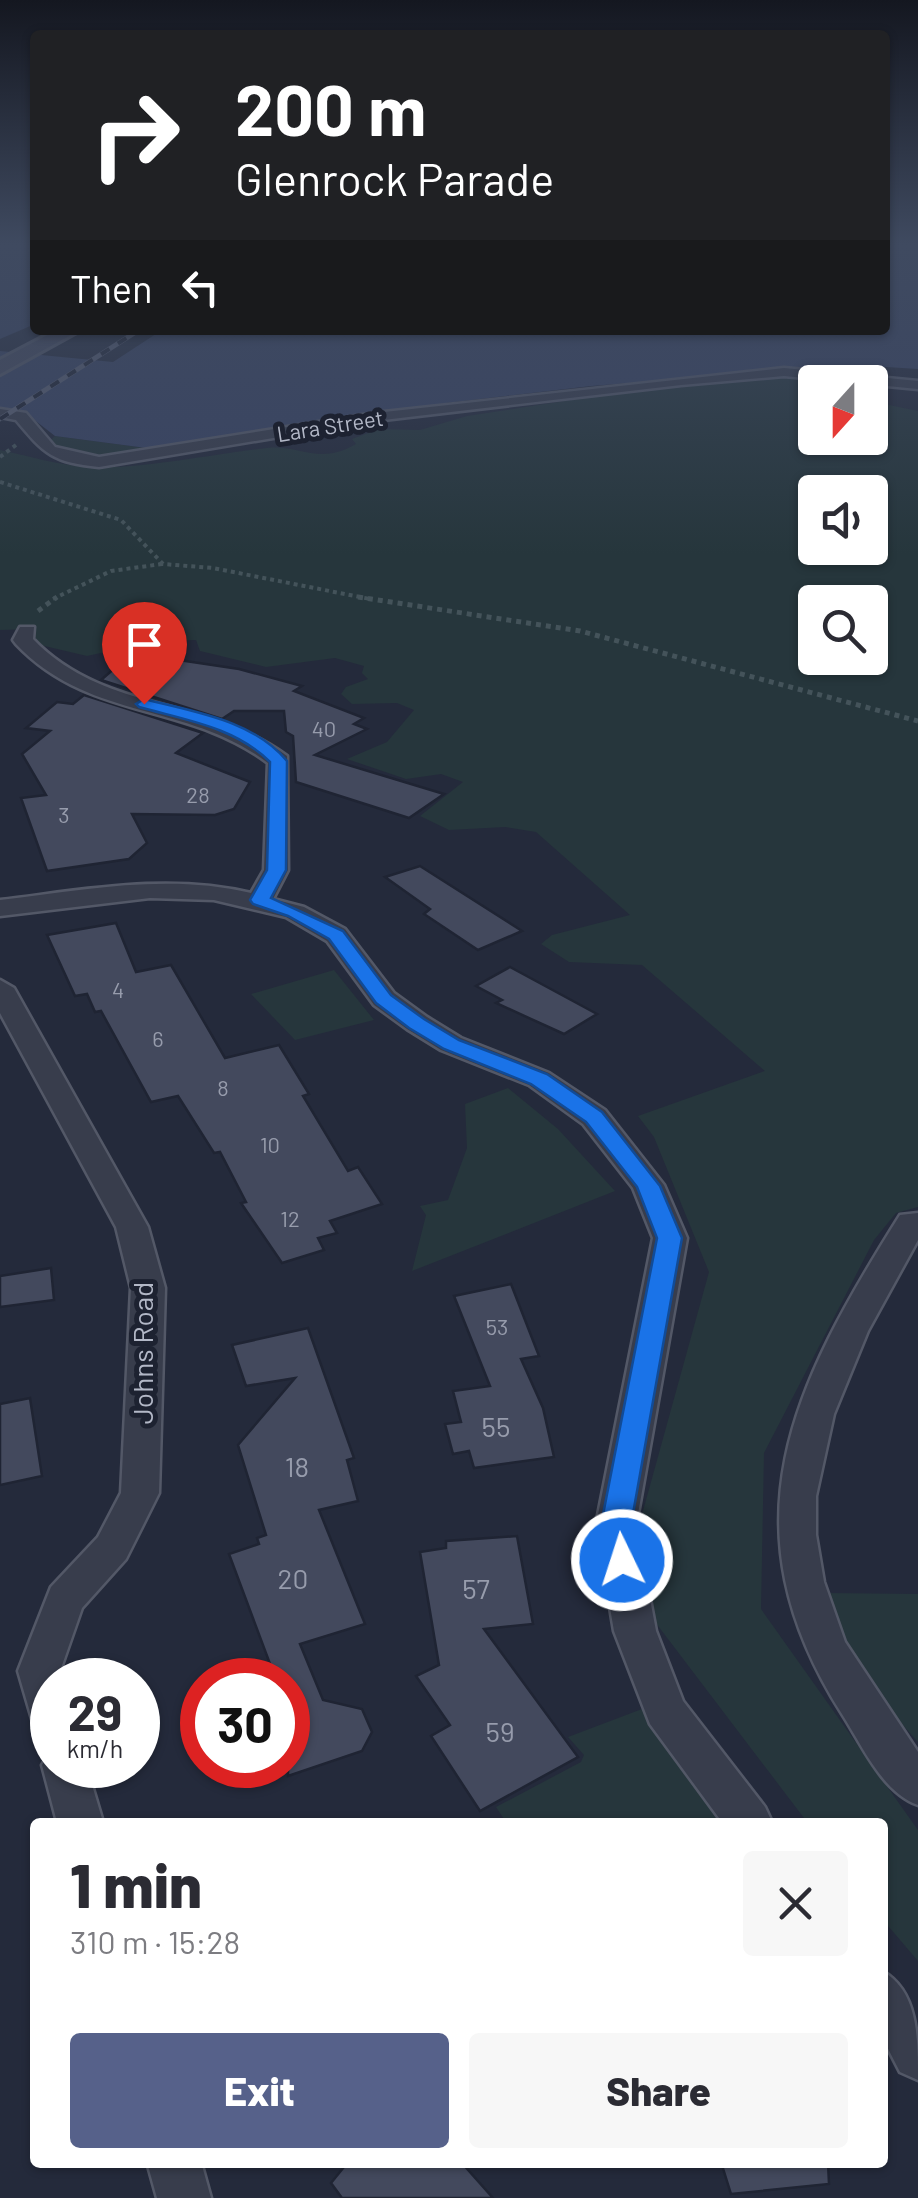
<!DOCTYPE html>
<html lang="en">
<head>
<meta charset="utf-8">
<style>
  :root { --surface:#fff; --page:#f7f7f7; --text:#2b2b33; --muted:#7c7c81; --accent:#56618a }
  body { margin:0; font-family:Barlow,sans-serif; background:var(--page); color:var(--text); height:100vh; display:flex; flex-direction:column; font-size:38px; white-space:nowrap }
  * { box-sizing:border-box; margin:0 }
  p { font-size:32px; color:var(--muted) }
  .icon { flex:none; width:55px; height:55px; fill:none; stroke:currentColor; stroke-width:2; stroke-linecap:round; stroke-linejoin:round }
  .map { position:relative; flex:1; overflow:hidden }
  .sheet { position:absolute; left:30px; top:1818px; width:858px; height:350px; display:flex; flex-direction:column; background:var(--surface); border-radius:10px; box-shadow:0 2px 8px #0004 }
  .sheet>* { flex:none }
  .banner { position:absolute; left:30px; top:30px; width:860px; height:305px; border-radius:10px; box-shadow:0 2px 8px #0004; background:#202124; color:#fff; overflow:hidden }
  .needle { width:65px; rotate:201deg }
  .fabs { position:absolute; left:798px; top:365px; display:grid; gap:20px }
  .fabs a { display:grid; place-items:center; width:90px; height:90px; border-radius:10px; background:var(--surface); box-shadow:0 2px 8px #0004; font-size:50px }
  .speed { position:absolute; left:30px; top:1658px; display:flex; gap:20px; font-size:50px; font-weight:700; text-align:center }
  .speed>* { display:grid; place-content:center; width:130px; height:130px; border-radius:50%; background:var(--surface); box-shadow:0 2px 8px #0004; line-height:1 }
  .speed small { font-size:25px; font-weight:400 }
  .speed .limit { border:15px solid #d22; background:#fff; color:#111 }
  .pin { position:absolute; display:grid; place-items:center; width:85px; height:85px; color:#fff; margin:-102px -42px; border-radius:50% 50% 50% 0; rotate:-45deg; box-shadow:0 0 10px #0007 }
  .pin .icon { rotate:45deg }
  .me { position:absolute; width:110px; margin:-55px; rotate:356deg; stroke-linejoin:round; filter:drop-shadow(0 0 8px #0008) }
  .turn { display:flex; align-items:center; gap:35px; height:210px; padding:0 40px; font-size:45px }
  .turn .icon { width:130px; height:130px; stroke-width:2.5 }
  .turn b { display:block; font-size:70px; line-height:85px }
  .then { display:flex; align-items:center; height:95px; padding:0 40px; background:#0003; gap:20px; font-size:38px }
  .round { display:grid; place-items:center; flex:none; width:105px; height:105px; border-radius:10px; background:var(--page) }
  .head { display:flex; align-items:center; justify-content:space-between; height:170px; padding:0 40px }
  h1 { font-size:60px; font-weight:800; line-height:75px }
  .action { display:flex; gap:20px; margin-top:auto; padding:20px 40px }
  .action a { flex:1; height:115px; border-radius:10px; background:var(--accent); color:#fff; font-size:40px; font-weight:800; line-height:115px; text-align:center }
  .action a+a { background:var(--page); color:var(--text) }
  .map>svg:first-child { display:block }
</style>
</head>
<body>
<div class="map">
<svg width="918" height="2198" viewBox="0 0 918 2198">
  <rect width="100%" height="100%" fill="#242a3b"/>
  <g fill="#26363c" fill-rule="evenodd">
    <path d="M 786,375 L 855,379 L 815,382 L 815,438 L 870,438 L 870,401 L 918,411 L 918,1207 L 896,1213 L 874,1240 L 764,1453 L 761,1609 L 918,1830 L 918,1961 L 883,1920 L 882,1822 L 807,1822 L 646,1610 L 638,1529 L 709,1272 L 654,1137 L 638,1116 L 765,1071 L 642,965 L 569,962 L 541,944 L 552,935 L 630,915 L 536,832 L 505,827 L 449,830 L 420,816 L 463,782 L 441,774 L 406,779 L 347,759 L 387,742 L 414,710 L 397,703 L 352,704 L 341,694 L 346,687 L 368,679 L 362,673 L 364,666 L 335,658 L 266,667 L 200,651 L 196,640 L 156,641 L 87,656 L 36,644 L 34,629 L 0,630 L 0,450 C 29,456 61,466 91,467 C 147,469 211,454 267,448 C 299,444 319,466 356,444 L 352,439 L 379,429 L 420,430 L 467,416 L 636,390 ZM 815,492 L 870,492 L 870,548 L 815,548 ZM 815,602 L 870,602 L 870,658 L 815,658 Z"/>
    <path d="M 55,436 L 169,451 C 134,454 77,472 51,440 Z"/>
    <path d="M 334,970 L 374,1020 L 295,1040 L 251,994 Z"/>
    <path d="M 508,1088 L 558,1129 L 615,1191 L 412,1271 L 426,1215 L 420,1206 L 448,1200 L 467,1148 L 465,1104 Z"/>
    <path d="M 823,1593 L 918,1594 L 918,1742 L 860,1677 Z"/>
    <path d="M 642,1709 L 723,1822 L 506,1822 L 496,1807 L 581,1762 L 584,1755 L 568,1737 Z"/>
  </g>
  <g fill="#384362">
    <path d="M 0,246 L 35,246 L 35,324 L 0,339 Z"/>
    <path d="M 885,246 L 918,246 L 918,369 L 854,365 L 591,386 L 446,403 L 169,451 L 55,436 L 28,415 L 0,410 L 0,351 L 113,362 L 162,330 L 885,330 Z"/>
  </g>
  <g fill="#43495d" stroke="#1f2433" stroke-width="2.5">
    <path d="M 132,653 L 239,669 L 302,686 L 294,691 L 364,718 L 354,724 L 367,729 L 315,755 L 444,794 L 409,818 L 296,782 L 293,736 L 286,732 L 284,711 L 234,711 L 222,719 L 101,680 Z"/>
    <path d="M 84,695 L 203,733 L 176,753 L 250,782 L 234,809 L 215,815 L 132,814 L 147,843 L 129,859 L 47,871 L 21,798 L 46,795 L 22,754 L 50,731 L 26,728 L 57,702 L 73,704 Z"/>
    <path d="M 420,866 L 522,931 L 478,950 L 424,914 L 430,909 L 385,877 Z"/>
    <path d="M 116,923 L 136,972 L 171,965 L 225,1058 L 279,1045 L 309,1094 L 303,1096 L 348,1171 L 358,1167 L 382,1204 L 330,1221 L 337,1233 L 318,1238 L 324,1250 L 282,1263 L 241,1203 L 246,1202 L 220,1152 L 214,1153 L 178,1096 L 151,1102 L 101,1011 L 95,1012 L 87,994 L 75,996 L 47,935 Z"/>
    <path d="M 510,967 L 597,1014 L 564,1034 L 496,1003 L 502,1000 L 476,986 Z"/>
    <path d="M 51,1268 L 54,1300 L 0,1307 L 0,1276 Z"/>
    <path d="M 511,1284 L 539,1356 L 521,1359 L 543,1408 L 554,1457 L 474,1468 L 469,1451 L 453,1454 L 445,1424 L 461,1422 L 453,1391 L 490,1386 L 454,1296 Z"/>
    <path d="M 308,1328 L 354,1458 L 347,1460 L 358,1501 L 319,1510 L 365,1624 L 300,1644 L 323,1700 L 362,1709 L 372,1732 L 362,1751 L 288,1776 L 288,1680 L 276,1680 L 229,1554 L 259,1544 L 257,1538 L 266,1535 L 238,1445 L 295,1378 L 246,1386 L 232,1345 Z"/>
    <path d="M 30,1398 L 42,1476 L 0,1485 L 0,1404 Z"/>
    <path d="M 517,1536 L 533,1624 L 484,1629 L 578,1757 L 480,1811 L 431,1736 L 450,1725 L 416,1676 L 439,1665 L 420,1552 L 446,1548 L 446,1541 Z"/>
    <path d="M 348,2162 L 461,2162 L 493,2198 L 342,2198 L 331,2183 Z"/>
    <path d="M 721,2162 L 828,2162 L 829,2184 L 731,2194 Z"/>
  </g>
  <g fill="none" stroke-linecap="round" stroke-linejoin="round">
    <defs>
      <g id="street">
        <path d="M 784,368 L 918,381 L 918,389 L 784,376 L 681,385 L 375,421 L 99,467 C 53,462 45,455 16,420 L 0,417 L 0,409 L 26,413 L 55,447 L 99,457 L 375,413 Z"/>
        <path d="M 20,627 L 34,627 L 33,639 C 104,713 205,696 287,756 L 288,870 L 273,899 L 304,907 L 345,929 L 394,993 L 427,1017 L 461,1038 L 549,1073 L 605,1110 L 664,1185 L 687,1238 L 636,1525 L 656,1631 L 683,1701 L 765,1807 L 772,1822 L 722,1822 L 650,1724 L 614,1631 L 596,1525 L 653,1238 L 633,1188 L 583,1124 L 529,1085 L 441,1050 L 407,1029 L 374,1005 L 327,941 L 286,917 L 214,900 L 150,898 L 0,916 L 0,900 C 84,890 168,873 251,893 L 264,870 L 268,763 C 186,701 90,722 16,644 L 13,640 Z"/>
        <path d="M 0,980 L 14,988 L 148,1227 L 165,1288 L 159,1493 L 126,1559 L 82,1608 L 60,1671 L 63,1680 L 52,1680 L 52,1741 L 37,1736 L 18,1671 L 51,1587 L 98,1537 L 121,1493 L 131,1288 L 116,1227 L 0,1013 Z"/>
        <path d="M 918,1213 L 918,1240 L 868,1331 L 834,1414 L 816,1496 L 816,1535 L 824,1582 L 845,1642 L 918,1752 L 918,1805 C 882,1792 862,1745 842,1714 C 722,1525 792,1387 900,1215 Z"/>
        <path d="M 52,1749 L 52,1765 L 86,1765 L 103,1822 L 57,1822 L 42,1765 Z"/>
        <path d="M 882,1971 C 918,1991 918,2037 918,2080 L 900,2072 L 882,2037 Z"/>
        <path d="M 147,2162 L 201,2162 L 211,2198 L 157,2198 Z"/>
      </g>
      <path id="secondary" d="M 57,330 L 80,330 L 0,374 L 0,360 Z"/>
    </defs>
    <use href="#street" stroke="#535867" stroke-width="5"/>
    <use href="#secondary" stroke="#535867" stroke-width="6"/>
    <g stroke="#44535a" stroke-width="4" stroke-dasharray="4 4" stroke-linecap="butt">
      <path d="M 0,457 L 16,445"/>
      <path d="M 0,482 L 121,520 L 163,564 L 213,568 L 370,599"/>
      <path d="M 53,599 L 111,571 L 162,564"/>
    </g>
    <g stroke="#44535a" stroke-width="5" stroke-dasharray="5 5" stroke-linecap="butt">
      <path d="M 358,597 L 580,631 L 918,721"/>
      <path d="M 38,611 L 57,597"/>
    </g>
    <use href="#street" fill="#383d4c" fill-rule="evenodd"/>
    <use href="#secondary" fill="#464b5f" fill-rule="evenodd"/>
    <defs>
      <path id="rail" d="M 0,419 L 139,330"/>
    </defs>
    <use href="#rail" stroke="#5a6073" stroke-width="5"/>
    <use href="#rail" stroke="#1d2231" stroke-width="4" stroke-dasharray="10" stroke-linecap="butt"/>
  </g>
  <linearGradient id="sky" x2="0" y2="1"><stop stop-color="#141720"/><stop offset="0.44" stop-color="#3f4a60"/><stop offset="1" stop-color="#3f4a60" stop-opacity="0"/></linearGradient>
  <rect width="918" height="554" fill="url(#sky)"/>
  <path fill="#1a73e8" stroke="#114b97" stroke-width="2.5" d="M 144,699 C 194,712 253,720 287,761 L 286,870 L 271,898 L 343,931 L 391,995 L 424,1019 L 459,1040 L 547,1074 L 602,1112 L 660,1186 L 682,1238 L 631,1525 L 637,1560 L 633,1569 L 622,1573 L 611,1569 L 601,1525 L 657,1238 L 637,1187 L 586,1122 L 531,1084 L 444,1049 L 409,1028 L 376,1003 L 329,939 L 288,916 L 253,904 L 250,900 L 267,870 L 270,762 C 235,727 185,720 139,707 L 136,704 Z"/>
  <g text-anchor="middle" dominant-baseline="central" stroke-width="10" stroke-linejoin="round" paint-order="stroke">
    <g font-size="22" fill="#b3b8c7" stroke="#1d2231">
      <text transform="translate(330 425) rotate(-9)">Lara Street</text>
    </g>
    <g font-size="22" fill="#979cac">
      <text x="324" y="728">40</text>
      <text x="198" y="794">28</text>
      <text x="64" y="814">3</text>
      <text x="118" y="989">4</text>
      <text x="158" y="1038">6</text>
      <text x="223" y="1087">8</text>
      <text x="270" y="1144">10</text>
      <text x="290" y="1218">12</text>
      <text x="497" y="1326">53</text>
    </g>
    <g font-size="28" fill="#b3b8c7" stroke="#1d2231">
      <text transform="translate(142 1353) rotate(-90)">Johns Road</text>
    </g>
    <g font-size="28" fill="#979cac">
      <text x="496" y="1426">55</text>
      <text x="297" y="1466">18</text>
      <text x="293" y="1578">20</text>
      <text x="476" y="1588">57</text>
      <text x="500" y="1731">59</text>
    </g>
  </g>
</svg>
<div class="fabs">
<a><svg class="needle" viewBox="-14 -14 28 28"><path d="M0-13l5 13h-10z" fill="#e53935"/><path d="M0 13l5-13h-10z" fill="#7c7c81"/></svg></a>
<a><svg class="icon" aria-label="sound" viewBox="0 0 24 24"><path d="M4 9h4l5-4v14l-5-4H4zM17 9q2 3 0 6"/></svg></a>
<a><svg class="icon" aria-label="search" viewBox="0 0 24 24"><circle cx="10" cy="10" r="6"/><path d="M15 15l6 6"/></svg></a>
</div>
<div class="speed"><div>29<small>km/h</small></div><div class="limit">30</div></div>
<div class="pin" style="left:144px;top:704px;background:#d93025"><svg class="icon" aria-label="arrive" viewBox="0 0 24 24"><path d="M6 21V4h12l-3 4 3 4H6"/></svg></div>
<svg class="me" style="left:622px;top:1560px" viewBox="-20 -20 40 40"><circle r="17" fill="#1a73e8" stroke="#fff" stroke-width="3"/><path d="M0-11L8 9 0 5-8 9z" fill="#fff"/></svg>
<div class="banner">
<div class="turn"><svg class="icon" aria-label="right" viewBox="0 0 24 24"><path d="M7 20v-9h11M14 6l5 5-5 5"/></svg><div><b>200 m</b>Glenrock Parade</div></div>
<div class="then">Then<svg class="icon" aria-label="left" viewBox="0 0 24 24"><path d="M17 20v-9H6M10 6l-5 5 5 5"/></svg></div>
</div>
<section class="sheet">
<div class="head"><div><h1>1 min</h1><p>310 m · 15:28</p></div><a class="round"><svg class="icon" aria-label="close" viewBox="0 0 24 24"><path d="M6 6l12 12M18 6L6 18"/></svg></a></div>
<div class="action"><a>Exit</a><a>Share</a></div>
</section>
</div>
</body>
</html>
